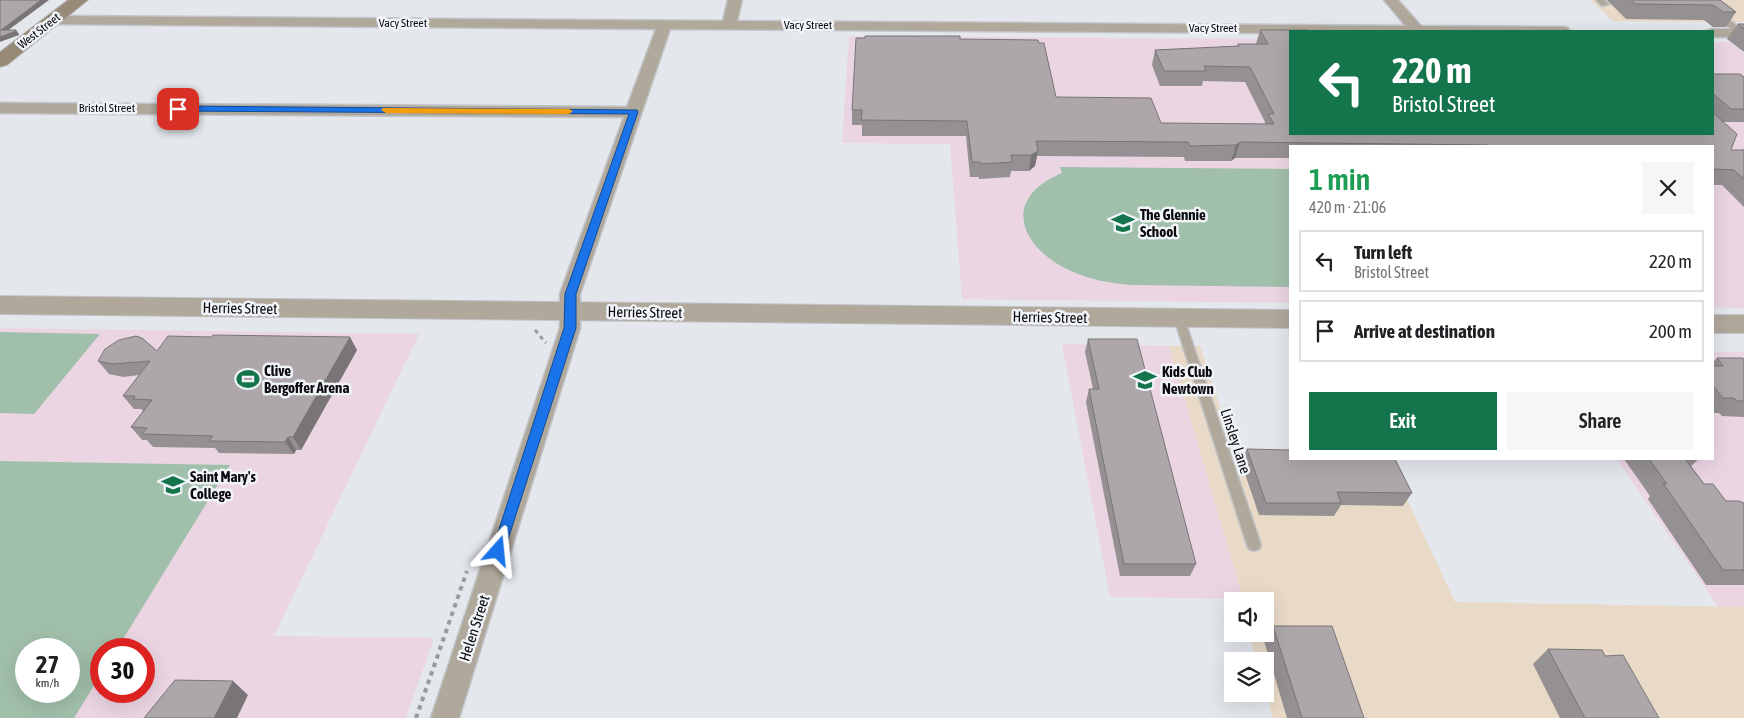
<!DOCTYPE html>
<html lang="en">
<head>
<meta charset="utf-8">
<style>
  :root { --surface:#fff; --page:#f6f6f6; --text:#202124; --muted:#757577; --line:#e0e0e0; --accent:#14754c }
  body { margin:0; font-family:"Asap Condensed",sans-serif; background:var(--page); color:var(--text); height:100vh; display:flex; flex-direction:column; font-size:19px; white-space:nowrap }
  * { box-sizing:border-box; margin:0 }
  p { font-size:16px; color:var(--muted) }
  .icon { flex:none; width:28px; height:28px; fill:none; stroke:currentColor; stroke-width:2; stroke-linecap:round; stroke-linejoin:round }
  .map { position:relative; flex:1; overflow:hidden }
  .sheet { position:absolute; left:1289px; top:145px; width:425px; height:315px; display:flex; flex-direction:column; background:var(--surface); border-radius:0px; box-shadow:0 5px 20px #0002 }
  .sheet>* { flex:none }
  .top-card { position:absolute; left:1289px; top:30px; width:425px; height:105px; border-radius:0px; box-shadow:0 5px 20px #0002; background:#14754c; color:#fff; overflow:hidden }
  .buttons { position:absolute; left:1224px; top:592px; display:grid; gap:10px }
  .buttons a { display:grid; place-items:center; width:50px; height:50px; border-radius:0px; background:var(--surface); box-shadow:0 5px 20px #0002; font-size:25px }
  .speed { position:absolute; left:15px; top:638px; display:flex; gap:10px; font-size:25px; font-weight:700; text-align:center }
  .speed>* { display:grid; place-content:center; width:65px; height:65px; border-radius:50%; background:var(--surface); box-shadow:0 5px 20px #0002; line-height:1 }
  .speed small { font-size:12px; font-weight:400 }
  .speed .limit { border:8px solid #d22; background:#fff; color:#111 }
  .pin { position:absolute; display:grid; place-items:center; width:42px; height:42px; color:#fff; margin:-21px; border-radius:10px; box-shadow:0 2px 8px #0006 }
  .me { position:absolute; width:55px; margin:-28px; rotate:18deg; stroke-linejoin:round; filter:drop-shadow(0 0 4px #0008) }
  .turn { display:flex; align-items:center; gap:18px; height:105px; padding:0 20px; font-size:22px }
  .turn .icon { width:65px; height:65px; stroke-width:2.5 }
  .turn b { display:block; font-size:35px; line-height:42px }
  .round { display:grid; place-items:center; flex:none; width:52px; height:52px; border-radius:0px; background:var(--page) }
  .head { display:flex; align-items:center; justify-content:space-between; height:85px; padding:0 20px }
  h1 { font-size:30px; font-weight:600; line-height:38px; color:#1e9e55 }
  .primary-button { display:flex; gap:10px; margin-top:auto; padding:10px 20px }
  .primary-button a { flex:1; height:58px; border-radius:0px; background:var(--accent); color:#fff; font-size:20px; font-weight:600; line-height:58px; text-align:center }
  .primary-button a+a { background:var(--page); color:var(--text) }
  ul { padding:0; list-style:none }
  li { display:flex; align-items:center; gap:15px; height:62px; margin:0 10px 8px; padding:0 10px; border:2px solid var(--line); border-radius:0px }
  li div { flex:1 }
  li b { display:block; font-size:19px }
  li em { font-style:normal }
  .map>svg:first-child { display:block }
</style>
</head>
<body>
<div class="map">
<svg width="1744" height="718" viewBox="0 0 1744 718">
  <rect width="100%" height="100%" fill="#e4e7ec"/>
  <g fill="#e9dac7">
    <path d="M 1590,0 L 1744,0 L 1744,22 L 1613,21 Z"/>
    <path d="M 1169,346 L 1200,346 L 1237,459 L 1389,461 L 1455,602 L 1744,607 L 1744,718 L 1273,718 L 1265,689 L 1265,661 L 1257,661 L 1249,634 L 1265,634 L 1265,601 L 1240,601 L 1239,599 L 1243,599 Z"/>
  </g>
  <g fill="#ebd5e3" fill-rule="evenodd">
    <path d="M 849,36 L 1290,39 L 1290,134 L 1712,134 L 1713,42 L 1730,42 L 1744,53 L 1744,308 L 1713,307 L 1712,146 L 1290,146 L 1290,303 L 962,299 L 950,144 L 842,143 Z"/>
    <path d="M 0,328 L 419,334 L 274,636 L 434,638 L 406,718 L 0,718 ZM 26,649 L 69,649 L 69,691 L 26,691 ZM 101,649 L 144,649 L 144,691 L 101,691 Z"/>
    <path d="M 1062,344 L 1169,346 L 1243,599 L 1110,597 Z"/>
    <path d="M 1713,352 L 1744,352 L 1744,607 L 1718,607 L 1617,459 L 1712,459 Z"/>
  </g>
  <g fill="#a1c0ac" fill-rule="evenodd">
    <path d="M 1060,167 L 1290,169 L 1290,287 L 1131,285 C 1110,283 1090,280 1071,271 C 1021,249 999,199 1062,173 Z"/>
    <path d="M 0,332 L 100,334 L 34,414 L 0,413 Z"/>
    <path d="M 0,461 L 230,465 L 117,649 L 101,649 L 101,674 L 74,718 L 0,718 ZM 26,649 L 69,649 L 69,691 L 26,691 Z"/>
  </g>
  <g fill="none" stroke-linecap="round" stroke-linejoin="round">
    <defs>
      <g id="service">
        <path d="M 1596,0 L 1604,0 L 1609,4 L 1602,6 Z"/>
        <path d="M 1694,0 L 1703,0 L 1744,31 L 1744,35 L 1739,35 Z"/>
        <path d="M 1179,314 L 1184,318 L 1261,545 L 1259,549 L 1254,551 L 1249,549 L 1247,545 L 1174,318 Z"/>
      </g>
      <g id="minor">
        <path d="M 728,0 L 742,0 L 737,21 L 1406,26 L 1384,0 L 1398,0 L 1421,26 L 1563,27 L 1568,28 L 1570,31 L 1290,31 L 1290,33 L 670,29 L 580,294 L 580,328 L 459,718 L 431,718 L 560,328 L 560,294 L 624,117 L 0,113 L 0,103 L 627,107 L 656,29 L 53,24 L 46,20 L 53,16 L 723,21 Z"/>
        <path d="M 1712,29 L 1744,29 L 1744,37 L 1712,37 L 1712,31 L 1706,31 Z"/>
      </g>
      <g id="tertiary">
        <path d="M 0,296 L 1290,310 L 1290,328 L 0,314 Z"/>
        <rect x="1712" y="315" width="32" height="18"/>
      </g>
      <path id="secondary" d="M 68,0 L 88,0 L 7,65 L 0,67 L 0,52 Z"/>
    </defs>
    <use href="#service" stroke="#c1c4c8" stroke-width="3"/>
    <use href="#minor" stroke="#c1c4c8" stroke-width="3"/>
    <use href="#tertiary" stroke="#c1c4c8" stroke-width="2"/>
    <use href="#secondary" stroke="#c1c4c8" stroke-width="2"/>
    <path stroke="#989a9e" stroke-width="3" stroke-dasharray="4 4" stroke-linecap="butt" d="M 535,330 L 546,343"/>
    <path stroke="#989a9e" stroke-width="4" stroke-dasharray="4.5 4.5" stroke-linecap="butt" d="M 416,718 L 467,571"/>
    <use href="#service" fill="#b1a89c" fill-rule="evenodd"/>
    <use href="#minor" fill="#b1a89c" fill-rule="evenodd"/>
    <use href="#tertiary" fill="#b1a89c" fill-rule="evenodd"/>
    <use href="#secondary" fill="#978a77" fill-rule="evenodd"/>
  </g>
  <g fill="#959092">
    <path d="M 1607,0 L 1720,0 L 1736,12 L 1726,27 L 1713,27 L 1704,20 L 1626,19 Z"/>
    <path d="M 1738,24 L 1744,24 L 1744,52 L 1727,39 Z"/>
    <path d="M 1260,30 L 1308,30 L 1290,134 L 1712,134 L 1712,74 L 1744,77 L 1744,122 L 1723,122 L 1731,150 L 1744,150 L 1744,207 L 1722,185 L 1712,185 L 1712,146 L 1290,146 L 1290,158 L 1235,158 L 1231,161 L 1185,161 L 1184,157 L 1037,156 L 1035,166 L 1029,171 L 1011,171 L 1010,177 L 979,179 L 979,177 L 970,177 L 966,136 L 862,136 L 862,125 L 852,125 L 852,110 L 960,39 L 1056,97 L 1161,123 L 1265,124 L 1265,122 L 1245,82 L 1203,81 L 1202,86 L 1160,86 L 1152,65 L 1155,50 L 1237,46 L 1238,44 L 1256,44 Z"/>
    <path d="M 1088,339 L 1196,564 L 1190,576 L 1120,576 L 1086,402 L 1089,389 L 1093,389 L 1085,352 Z"/>
    <path d="M 357,350 L 301,450 L 296,450 L 294,454 L 219,453 L 215,448 L 153,447 L 147,440 L 142,440 L 131,427 L 143,411 L 141,409 L 134,409 L 123,396 L 139,375 L 123,377 L 109,374 L 98,361 L 157,351 Z"/>
    <path d="M 1717,358 L 1744,359 L 1744,417 L 1722,416 L 1719,413 L 1712,413 L 1712,363 Z"/>
    <path d="M 1247,449 L 1412,493 L 1403,506 L 1341,505 L 1334,516 L 1259,515 L 1241,462 Z"/>
    <path d="M 1624,459 L 1699,459 L 1691,466 L 1704,484 L 1726,501 L 1744,503 L 1744,585 L 1706,585 L 1648,499 L 1650,496 Z"/>
    <path d="M 1273,626 L 1364,718 L 1287,718 L 1264,641 Z"/>
    <path d="M 1548,649 L 1605,656 L 1659,718 L 1560,718 L 1533,664 Z"/>
  </g>
  <g fill="#797577">
    <path d="M 41,0 L 49,0 L 3,34 L 1,30 Z"/>
    <path d="M 16,30 L 19,34 L 19,35 L 0,42 L 0,37 Z"/>
    <path d="M 1240,142 L 1235,158 L 1231,161 L 1236,145 Z"/>
    <path d="M 1038,151 L 1035,166 L 1029,171 L 1031,155 Z"/>
    <path d="M 350,337 L 357,350 L 301,450 L 293,437 Z"/>
    <path d="M 288,437 L 296,450 L 294,454 L 285,442 Z"/>
    <path d="M 233,681 L 248,695 L 237,718 L 214,718 Z"/>
  </g>
  <g fill="#ada7aa" stroke="#797577">
    <path d="M 0,0 L 41,0 L 1,30 L 16,30 L 16,31 L 0,37 Z"/>
    <path d="M 1631,0 L 1720,0 L 1736,12 L 1723,12 L 1713,5 L 1635,4 Z"/>
    <path d="M 1738,24 L 1744,24 L 1744,29 Z"/>
    <path d="M 1260,30 L 1308,30 L 1309,31 L 1290,31 L 1290,134 L 1712,134 L 1712,112 L 1737,134 L 1731,150 L 1744,150 L 1744,179 L 1734,170 L 1712,169 L 1712,146 L 1489,146 L 1488,145 L 1240,142 L 1236,145 L 1190,146 L 1188,142 L 1036,141 L 1038,151 L 1031,155 L 1011,155 L 1012,162 L 980,164 L 980,162 L 972,162 L 967,121 L 861,120 L 862,110 L 852,110 L 856,38 L 865,38 L 865,36 L 960,36 L 960,39 L 1038,40 L 1039,43 L 1044,43 L 1056,97 L 1151,98 L 1161,123 L 1274,124 L 1268,114 L 1274,114 L 1250,67 L 1204,66 L 1206,71 L 1164,71 L 1155,50 L 1239,46 L 1238,44 L 1268,44 Z"/>
    <path d="M 1712,74 L 1740,74 L 1744,77 L 1744,109 L 1731,109 L 1712,93 Z"/>
    <path d="M 213,335 L 350,337 L 293,437 L 288,437 L 285,442 L 209,441 L 213,436 L 142,434 L 147,428 L 131,427 L 152,400 L 133,399 L 135,396 L 123,396 L 150,361 L 112,364 L 98,361 L 105,349 L 119,340 L 136,336 L 142,338 L 157,351 L 168,336 L 211,337 Z"/>
    <path d="M 1088,339 L 1137,339 L 1196,564 L 1124,564 L 1089,389 L 1099,389 Z"/>
    <path d="M 1717,358 L 1743,358 L 1744,359 L 1744,401 L 1737,401 L 1734,398 L 1723,398 L 1712,385 L 1712,366 L 1723,366 Z"/>
    <path d="M 1247,449 L 1290,450 L 1290,459 L 1395,459 L 1412,493 L 1337,492 L 1341,503 L 1266,503 Z"/>
    <path d="M 1649,459 L 1685,459 L 1704,484 L 1713,484 L 1726,501 L 1739,501 L 1744,503 L 1744,570 L 1723,570 L 1663,483 L 1667,484 Z"/>
    <path d="M 1273,626 L 1332,626 L 1364,718 L 1302,718 Z"/>
    <path d="M 1548,649 L 1602,650 L 1605,656 L 1623,655 L 1659,718 L 1585,718 Z"/>
    <path d="M 175,680 L 233,681 L 214,718 L 144,718 Z"/>
  </g>
  <path fill="#1a73e8" stroke="#114b97" d="M 178,106 L 637,110 L 638,112 L 576,294 L 576,328 L 503,555 L 498,557 L 494,555 L 492,551 L 564,328 L 565,294 L 629,114 L 175,111 L 174,109 Z"/>
  <path fill="#f59e0b" d="M 383,108 L 569,109 L 573,111 L 569,114 L 386,113 L 381,110 Z"/>
  <defs>
    <symbol id="school-bare" viewBox="-9 -9 18 18"><path d="M0-5L7-2L0 1L-7-2ZM-4 1L0 2.5L4 1V4Q0 6-4 4Z" fill="#14754c" stroke="#f1f4f9" stroke-width="2.5" paint-order="stroke"/></symbol>
    <symbol id="stadium-bare" viewBox="-9 -9 18 18"><path d="M0-5a6.5 5 0 1 0 0 10a6.5 5 0 1 0 0-10ZM-3.5-1.8h7v3.6h-7Z" fill="#14754c" stroke="#f1f4f9" stroke-width="2.5" paint-order="stroke"/></symbol>
  </defs>
  <g fill-rule="evenodd">
    <use href="#school-bare" x="1107" y="207" width="32" height="32"/>
    <use href="#stadium-bare" x="232" y="363" width="32" height="32"/>
    <use href="#school-bare" x="1129" y="364" width="32" height="32"/>
    <use href="#school-bare" x="157" y="469" width="32" height="32"/>
  </g>
  <g text-anchor="middle" dominant-baseline="central" stroke-width="5" stroke-linejoin="round" paint-order="stroke">
    <g font-size="12" fill="#0b0b0d" stroke="#f1f4f9">
      <text x="403" y="23">Vacy Street</text>
      <text x="808" y="25">Vacy Street</text>
      <text x="1213" y="28">Vacy Street</text>
      <text transform="translate(39 31) rotate(-38)">West Street</text>
      <text x="107" y="108">Bristol Street</text>
    </g>
    <g font-size="15" font-weight="bold" fill="#0b0b0d" stroke="#f1f4f9" text-anchor="start">
      <text x="1140" y="214">The Glennie<tspan x="1140" dy="17">School</tspan></text>
      <text x="264" y="370">Clive<tspan x="264" dy="17">Bergoffer Arena</tspan></text>
      <text x="1162" y="371">Kids Club<tspan x="1162" dy="17">Newtown</tspan></text>
      <text x="190" y="476">Saint Mary's<tspan x="190" dy="17">College</tspan></text>
    </g>
    <g font-size="15" fill="#0b0b0d" stroke="#f1f4f9">
      <text transform="translate(240 308) rotate(1)">Herries Street</text>
      <text transform="translate(645 312) rotate(1)">Herries Street</text>
      <text transform="translate(1050 317) rotate(1)">Herries Street</text>
      <text transform="translate(1236 441) rotate(72)">Linsley Lane</text>
      <text transform="translate(474 628) rotate(-72)">Helen Street</text>
    </g>
  </g>
</svg>
<div class="buttons">
<a><svg class="icon" aria-label="sound" viewBox="0 0 24 24"><path d="M4 9h4l5-4v14l-5-4H4zM17 9q2 3 0 6"/></svg></a>
<a><svg class="icon" aria-label="layers" viewBox="0 0 24 24"><path d="M12 4l9 5-9 5-9-5zM3 14l9 5 9-5"/></svg></a>
</div>
<div class="speed"><div>27<small>km/h</small></div><div class="limit">30</div></div>
<div class="pin" style="left:178px;top:109px;background:#d93025"><svg class="icon" aria-label="arrive" viewBox="0 0 24 24"><path d="M6 21V4h12l-3 4 3 4H6"/></svg></div>
<svg class="me" style="left:498px;top:551px" viewBox="-20 -20 40 40"><path d="M0-17L14 15 0 8-14 15z" fill="#1a73e8" stroke="#fff" stroke-width="4"/></svg>
<div class="top-card">
<div class="turn"><svg class="icon" aria-label="left" viewBox="0 0 24 24"><path d="M17 20v-9H6M10 6l-5 5 5 5"/></svg><div><b>220 m</b>Bristol Street</div></div>
</div>
<section class="sheet">
<div class="head"><div><h1>1 min</h1><p>420 m · 21:06</p></div><a class="round"><svg class="icon" aria-label="close" viewBox="0 0 24 24"><path d="M6 6l12 12M18 6L6 18"/></svg></a></div>
<ul>
<li><svg class="icon" aria-label="left" viewBox="0 0 24 24"><path d="M17 20v-9H6M10 6l-5 5 5 5"/></svg><div><b>Turn left</b><p>Bristol Street</p></div><em>220 m</em></li>
<li><svg class="icon" aria-label="arrive" viewBox="0 0 24 24"><path d="M6 21V4h12l-3 4 3 4H6"/></svg><div><b>Arrive at destination</b></div><em>200 m</em></li>
</ul>
<div class="primary-button"><a>Exit</a><a>Share</a></div>
</section>
</div>
</body>
</html>
